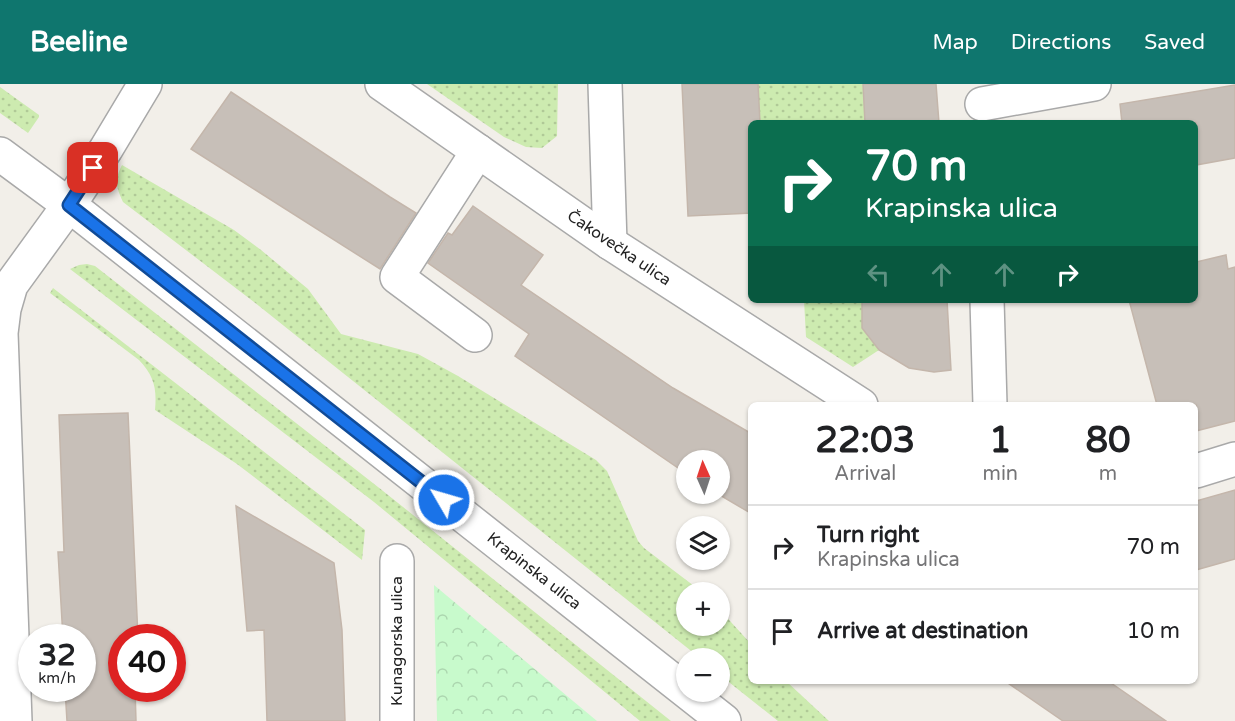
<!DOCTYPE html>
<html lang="en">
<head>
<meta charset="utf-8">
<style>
  :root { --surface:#fff; --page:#f2f2f2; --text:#202124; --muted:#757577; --line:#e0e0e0; --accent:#0f766e }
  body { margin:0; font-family:"Varela Round",sans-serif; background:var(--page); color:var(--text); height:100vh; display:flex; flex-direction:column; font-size:22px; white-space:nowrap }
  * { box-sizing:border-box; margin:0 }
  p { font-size:20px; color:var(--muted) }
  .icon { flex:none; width:33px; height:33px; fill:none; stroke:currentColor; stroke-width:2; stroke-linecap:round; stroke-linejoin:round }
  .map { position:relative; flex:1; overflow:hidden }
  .drawer { position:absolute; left:748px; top:318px; width:450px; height:282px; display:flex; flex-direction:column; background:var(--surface); border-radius:9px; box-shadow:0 2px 4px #0004 }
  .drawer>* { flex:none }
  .banner { position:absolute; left:748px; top:36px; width:450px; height:183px; border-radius:9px; box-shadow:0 2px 4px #0004; background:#0b6e4f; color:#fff; overflow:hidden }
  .needle { width:39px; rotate:357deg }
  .tools { position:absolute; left:676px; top:366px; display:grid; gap:12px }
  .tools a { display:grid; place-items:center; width:54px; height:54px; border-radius:50%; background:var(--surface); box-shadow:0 2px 4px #0004; font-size:30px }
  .speed { position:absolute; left:18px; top:540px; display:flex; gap:12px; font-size:30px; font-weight:700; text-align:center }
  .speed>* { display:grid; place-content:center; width:78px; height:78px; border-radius:50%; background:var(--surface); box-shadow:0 2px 4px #0004; line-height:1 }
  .speed small { font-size:15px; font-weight:400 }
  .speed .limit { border:9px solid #d22; background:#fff; color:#111 }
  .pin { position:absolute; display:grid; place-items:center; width:51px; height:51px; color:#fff; margin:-26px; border-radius:12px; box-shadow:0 3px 9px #0006 }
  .me { position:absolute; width:66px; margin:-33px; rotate:308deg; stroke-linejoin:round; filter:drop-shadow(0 0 4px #0008) }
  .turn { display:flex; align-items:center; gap:21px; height:126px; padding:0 18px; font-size:27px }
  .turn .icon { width:78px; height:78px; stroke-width:2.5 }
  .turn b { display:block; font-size:42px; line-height:51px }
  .lanes { display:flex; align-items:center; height:57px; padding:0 18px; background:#0003; justify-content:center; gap:30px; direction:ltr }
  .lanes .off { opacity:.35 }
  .eta { display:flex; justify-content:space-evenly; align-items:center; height:102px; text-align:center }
  .eta b { font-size:36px; font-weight:700; line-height:42px }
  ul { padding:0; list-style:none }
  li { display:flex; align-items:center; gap:18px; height:84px; padding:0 18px; border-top:2px solid var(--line) }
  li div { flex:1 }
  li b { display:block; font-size:22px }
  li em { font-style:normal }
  header { display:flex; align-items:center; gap:36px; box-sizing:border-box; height:84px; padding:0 30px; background:var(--accent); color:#fff }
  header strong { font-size:28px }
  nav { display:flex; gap:33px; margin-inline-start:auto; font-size:21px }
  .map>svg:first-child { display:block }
</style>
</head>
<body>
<header>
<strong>Beeline</strong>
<nav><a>Map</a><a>Directions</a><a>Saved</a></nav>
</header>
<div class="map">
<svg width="1235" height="637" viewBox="0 0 1235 637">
  <defs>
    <pattern id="grass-dots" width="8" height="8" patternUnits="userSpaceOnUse" patternTransform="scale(1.5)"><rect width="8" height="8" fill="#cdebb0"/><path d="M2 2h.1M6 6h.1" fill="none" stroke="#b0c997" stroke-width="1.8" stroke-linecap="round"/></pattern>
    <pattern id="park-crowns" width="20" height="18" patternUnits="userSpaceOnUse" patternTransform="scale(1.5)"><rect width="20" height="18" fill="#c8facc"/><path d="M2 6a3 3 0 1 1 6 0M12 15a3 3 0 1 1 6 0" fill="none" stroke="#acd6af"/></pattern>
  </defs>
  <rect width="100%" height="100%" fill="#f2efe9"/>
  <g fill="url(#grass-dots)">
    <path d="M 427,0 L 558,0 L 557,52 L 542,64 L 526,63 L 504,53 Z"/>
    <path d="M 758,0 L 863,0 L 865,39 L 760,39 Z"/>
    <path d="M 0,3 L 39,31 L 39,33 L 28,49 L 0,29 Z"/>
    <path d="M 122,81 L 234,146 L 261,166 L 308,205 L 341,250 L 418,270 L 458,292 L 596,376 L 607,387 L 638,457 L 644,464 L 702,508 L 687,508 L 687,542 L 720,542 L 720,526 L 751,560 L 752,597 L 786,597 L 829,637 L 778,637 L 720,591 L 720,574 L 700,574 L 254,218 L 123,118 C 116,102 114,97 122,81 Z"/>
    <path d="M 87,180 L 95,182 L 378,403 L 671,637 L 640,637 L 374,418 L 70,185 L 79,181 Z"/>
    <path d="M 53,204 L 365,446 L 362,476 L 237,380 L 155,326 C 157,304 154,292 139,276 L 50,209 Z"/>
    <path d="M 804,216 L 862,216 L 862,244 L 879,266 L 853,283 L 806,253 Z"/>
  </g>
  <path fill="url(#park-crowns)" d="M 434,501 L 597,637 L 437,637 Z"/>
  <g fill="#c7bfb8" stroke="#c4b6ab" stroke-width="1.5">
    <path d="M 682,0 L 758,0 L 760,39 L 752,39 L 752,129 L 688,132 Z"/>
    <path d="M 863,0 L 936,0 L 939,39 L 865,39 Z"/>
    <path d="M 1235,1 L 1235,74 L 1196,81 L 1196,39 L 1122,39 L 1120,20 Z"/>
    <path d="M 231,8 L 390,113 L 416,129 L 380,185 L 191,65 Z"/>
    <path d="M 473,122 L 543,171 L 521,201 L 673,304 L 752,350 L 752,430 L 718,410 L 720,410 L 720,376 L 687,376 L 687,390 L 515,272 L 529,250 L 428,179 L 448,149 L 452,151 Z"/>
    <path d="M 1226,171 L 1228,185 L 1235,183 L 1235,337 L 1196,347 L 1196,321 L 1157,321 L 1129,216 L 1196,216 L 1196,178 Z"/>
    <path d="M 862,216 L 947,216 L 951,286 L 934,288 L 909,284 L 879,266 L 862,244 Z"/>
    <path d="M 128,329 L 138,554 L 122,554 L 122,604 L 135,604 L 136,637 L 67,637 L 65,604 L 82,604 L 82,554 L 63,554 L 58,468 L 64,468 L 59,331 Z"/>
    <path d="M 1235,406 L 1235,475 L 1196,486 L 1196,417 Z"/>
    <path d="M 236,422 L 334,479 L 342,546 L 345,637 L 267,637 L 264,546 L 247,547 Z"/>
    <path d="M 1005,597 L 1108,597 L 1166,637 L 1063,637 Z"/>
  </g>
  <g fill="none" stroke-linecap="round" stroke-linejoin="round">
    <defs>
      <g id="minor">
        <path d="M 382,0 L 610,159 L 861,321"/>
        <path d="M 605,0 L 610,159"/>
        <path d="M 982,20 L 1094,0"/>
        <path d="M 0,70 L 69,121 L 724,637"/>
        <path d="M 987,216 L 990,321"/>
        <path d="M 475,251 L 397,193 L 478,67"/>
        <path d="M 1196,387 L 1235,375"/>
        <path d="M 397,477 L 397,637"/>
        <path d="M 15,637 L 1,249 L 4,225 L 11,201 L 69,121 L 106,65 L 145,0"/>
      </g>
    </defs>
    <use href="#minor" stroke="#a9a9a9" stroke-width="36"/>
    <use href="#minor" stroke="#fff" stroke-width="33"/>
  </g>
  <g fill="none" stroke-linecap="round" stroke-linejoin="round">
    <defs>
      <path id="route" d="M 93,84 L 69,121 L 444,416"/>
    </defs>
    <use href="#route" stroke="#114b97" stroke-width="15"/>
    <use href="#route" stroke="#1a73e8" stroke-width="10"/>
  </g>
  <g text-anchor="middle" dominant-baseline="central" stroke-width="4.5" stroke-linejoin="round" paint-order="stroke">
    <g font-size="16" fill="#222" stroke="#fff">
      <text transform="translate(619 164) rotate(34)">Čakovečka ulica</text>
      <text transform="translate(534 487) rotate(38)">Krapinska ulica</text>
      <text transform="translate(397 557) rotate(-90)">Kunagorska ulica</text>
    </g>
  </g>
</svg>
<div class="tools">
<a><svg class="needle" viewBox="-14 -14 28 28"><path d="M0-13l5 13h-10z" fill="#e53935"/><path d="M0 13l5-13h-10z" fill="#757577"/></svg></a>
<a><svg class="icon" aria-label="layers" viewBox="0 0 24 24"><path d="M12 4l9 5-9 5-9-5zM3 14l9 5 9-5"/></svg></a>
<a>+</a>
<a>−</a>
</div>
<div class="speed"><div>32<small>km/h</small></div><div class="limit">40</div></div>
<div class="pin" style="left:93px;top:84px;background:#d93025"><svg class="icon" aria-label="arrive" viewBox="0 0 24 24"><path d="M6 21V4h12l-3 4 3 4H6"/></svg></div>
<svg class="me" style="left:444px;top:416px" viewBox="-20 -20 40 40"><circle r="17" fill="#1a73e8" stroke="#fff" stroke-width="3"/><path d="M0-11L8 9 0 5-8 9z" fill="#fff"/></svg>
<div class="banner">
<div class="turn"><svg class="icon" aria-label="right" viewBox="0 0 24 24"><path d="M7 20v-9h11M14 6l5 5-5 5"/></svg><div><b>70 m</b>Krapinska ulica</div></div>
<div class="lanes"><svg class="icon off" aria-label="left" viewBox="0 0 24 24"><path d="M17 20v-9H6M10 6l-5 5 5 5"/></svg><svg class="icon off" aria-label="ahead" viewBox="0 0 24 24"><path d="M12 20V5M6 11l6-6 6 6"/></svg><svg class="icon off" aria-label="ahead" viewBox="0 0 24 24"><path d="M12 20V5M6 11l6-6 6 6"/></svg><svg class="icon" aria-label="right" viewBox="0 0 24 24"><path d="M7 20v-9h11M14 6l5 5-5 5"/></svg></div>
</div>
<section class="drawer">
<div class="eta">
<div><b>22:03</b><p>Arrival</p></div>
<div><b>1</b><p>min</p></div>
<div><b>80</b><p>m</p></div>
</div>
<ul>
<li><svg class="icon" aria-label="right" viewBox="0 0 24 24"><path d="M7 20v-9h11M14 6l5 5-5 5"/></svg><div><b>Turn right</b><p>Krapinska ulica</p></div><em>70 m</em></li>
<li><svg class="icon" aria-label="arrive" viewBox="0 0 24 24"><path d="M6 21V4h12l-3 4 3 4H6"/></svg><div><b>Arrive at destination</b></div><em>10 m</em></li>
</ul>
</section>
</div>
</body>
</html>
